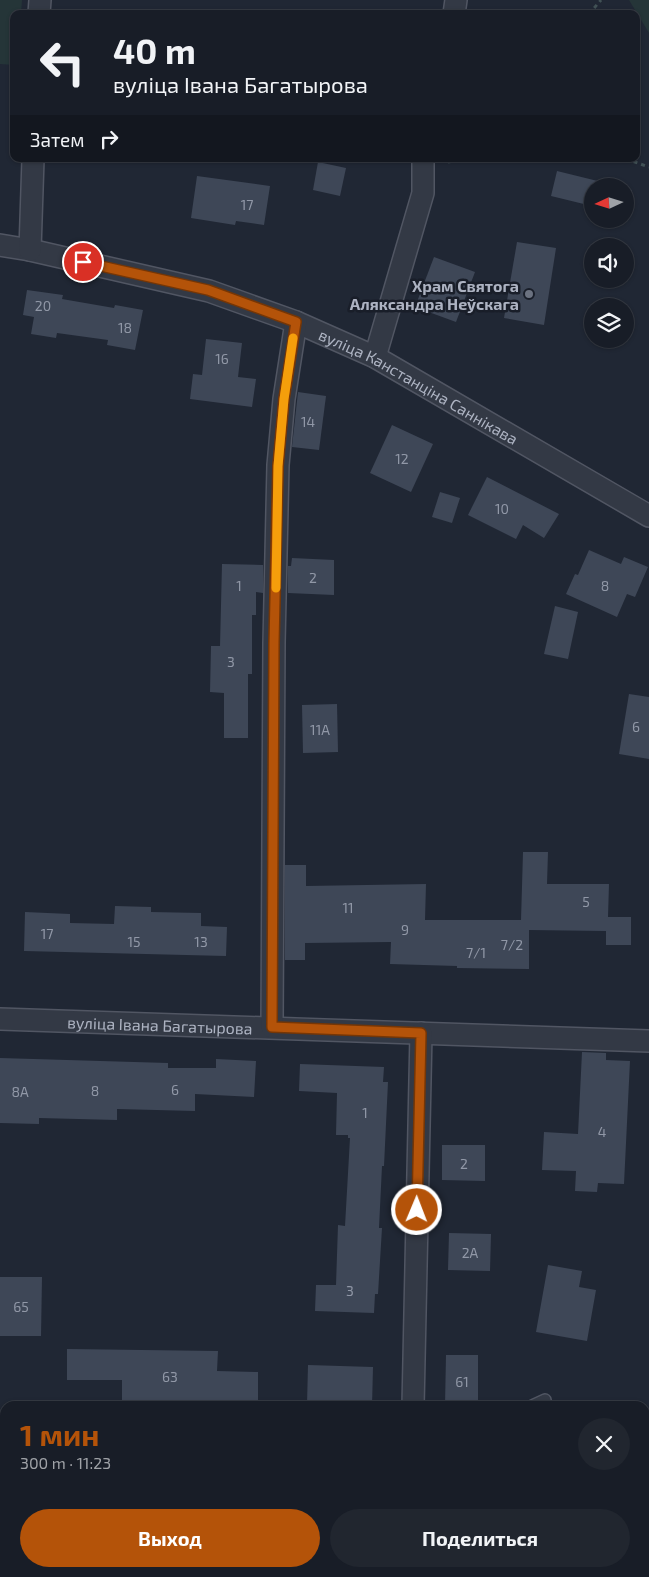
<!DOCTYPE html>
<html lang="ru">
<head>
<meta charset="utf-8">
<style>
  :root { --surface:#181d27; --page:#21262f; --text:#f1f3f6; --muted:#9fa2a7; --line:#363b44; --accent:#b45309 }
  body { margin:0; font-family:"Exo 2",sans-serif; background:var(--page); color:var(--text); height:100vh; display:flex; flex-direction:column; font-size:19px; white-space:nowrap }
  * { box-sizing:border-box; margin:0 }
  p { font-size:16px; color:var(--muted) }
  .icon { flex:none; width:28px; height:28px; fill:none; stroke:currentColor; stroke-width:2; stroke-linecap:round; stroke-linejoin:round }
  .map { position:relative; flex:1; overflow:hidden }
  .panel { position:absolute; left:0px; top:1401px; width:650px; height:176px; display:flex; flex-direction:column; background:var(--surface); border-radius:15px 15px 0 0; box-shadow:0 1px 4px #0004,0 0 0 1px var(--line) }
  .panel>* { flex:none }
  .banner { position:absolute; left:10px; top:10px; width:630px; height:152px; border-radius:10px; box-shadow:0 1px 4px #0004,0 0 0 1px var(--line); background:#181d27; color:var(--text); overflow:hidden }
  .needle { width:32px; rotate:266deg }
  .buttons { position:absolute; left:584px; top:178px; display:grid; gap:10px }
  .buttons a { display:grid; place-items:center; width:50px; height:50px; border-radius:50%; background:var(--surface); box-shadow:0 1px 4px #0004,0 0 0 1px var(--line); font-size:25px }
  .pin { position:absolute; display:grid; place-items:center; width:42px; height:42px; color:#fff; margin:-21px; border:2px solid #fff; border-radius:50%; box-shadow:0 1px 5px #0007 }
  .me { position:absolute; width:55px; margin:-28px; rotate:1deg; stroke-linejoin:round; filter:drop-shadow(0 0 4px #0008) }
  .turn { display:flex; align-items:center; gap:18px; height:105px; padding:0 20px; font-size:22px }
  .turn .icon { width:65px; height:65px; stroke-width:2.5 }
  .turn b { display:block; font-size:35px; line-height:42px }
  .then { display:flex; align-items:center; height:48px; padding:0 20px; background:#0003; gap:10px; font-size:19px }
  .round { display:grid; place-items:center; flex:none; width:52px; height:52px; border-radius:26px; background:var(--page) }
  .headline { display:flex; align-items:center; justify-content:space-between; height:85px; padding:0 20px }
  h1 { font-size:30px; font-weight:700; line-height:38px; color:var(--accent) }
  .action { display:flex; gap:10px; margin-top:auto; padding:10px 20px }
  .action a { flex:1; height:58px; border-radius:30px; background:var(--accent); color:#fff; font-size:20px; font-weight:700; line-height:58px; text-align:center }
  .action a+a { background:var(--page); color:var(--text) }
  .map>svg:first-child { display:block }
</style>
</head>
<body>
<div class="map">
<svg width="649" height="1577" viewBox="0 0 649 1577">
  <rect width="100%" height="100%" fill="#202734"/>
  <g fill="#253538">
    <path d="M 0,0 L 22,0 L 21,14 L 14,14 L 14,65 L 0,64 Z"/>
    <path d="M 629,0 L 649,0 L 649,33 Z"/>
  </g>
  <g fill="#3e4757">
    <path d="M 318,162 L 346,168 L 340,196 L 313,190 Z"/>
    <path d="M 557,171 L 618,186 L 592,186 L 592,206 L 551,196 Z"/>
    <path d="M 197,176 L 270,186 L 264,225 L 236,221 L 235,225 L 191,218 Z"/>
    <path d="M 625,188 L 632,190 L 625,215 Z"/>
    <path d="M 517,242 L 556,248 L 544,325 L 504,318 Z"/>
    <path d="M 434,257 L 475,272 L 456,322 L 415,307 Z"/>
    <path d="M 27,290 L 63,295 L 62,299 L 114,308 L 115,305 L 143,310 L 135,350 L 107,345 L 108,340 L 57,333 L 56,338 L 31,334 L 34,317 L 23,315 Z"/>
    <path d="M 206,339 L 242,343 L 238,377 L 256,379 L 252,407 L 190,399 L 193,374 L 202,375 Z"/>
    <path d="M 298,392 L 326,396 L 319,450 L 292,447 Z"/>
    <path d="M 392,425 L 433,444 L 411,492 L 370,473 Z"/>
    <path d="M 487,477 L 559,514 L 544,538 L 523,525 L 516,539 L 468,515 Z"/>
    <path d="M 440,492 L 460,498 L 452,523 L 432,517 Z"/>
    <path d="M 589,550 L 621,564 L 624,557 L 648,567 L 635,597 L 627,594 L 617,617 L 566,594 L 575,574 L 578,575 Z"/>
    <path d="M 292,558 L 334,560 L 334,595 L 288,593 L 288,566 L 291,566 Z"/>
    <path d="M 222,564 L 263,565 L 263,593 L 256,592 L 256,615 L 252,615 L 252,674 L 248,674 L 248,738 L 224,738 L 224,693 L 210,692 L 211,646 L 220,646 Z"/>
    <path d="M 555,606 L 578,612 L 568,659 L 544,654 Z"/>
    <path d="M 629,694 L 649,697 L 649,759 L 619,754 Z"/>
    <path d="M 337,704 L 338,752 L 303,753 L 302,705 Z"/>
    <path d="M 523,852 L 548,852 L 547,884 L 609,884 L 608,917 L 631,917 L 631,945 L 606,945 L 606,931 L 529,930 L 529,969 L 457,968 L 457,966 L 390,964 L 391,942 L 305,943 L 305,960 L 285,960 L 285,865 L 306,865 L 306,886 L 426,884 L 425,920 L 521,920 Z"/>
    <path d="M 115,906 L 151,907 L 151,912 L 201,913 L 201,926 L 227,927 L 226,956 L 24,951 L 25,912 L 70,914 L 70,923 L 114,924 Z"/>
    <path d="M 582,1052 L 606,1053 L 606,1060 L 630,1061 L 624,1184 L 598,1183 L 597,1192 L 575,1191 L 576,1171 L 542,1170 L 544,1132 L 578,1134 Z"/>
    <path d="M 0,1058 L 168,1063 L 168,1068 L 216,1068 L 216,1059 L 256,1061 L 254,1097 L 195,1094 L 195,1111 L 117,1109 L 117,1120 L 39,1118 L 39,1124 L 0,1123 Z"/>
    <path d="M 300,1064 L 384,1067 L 383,1082 L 388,1082 L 384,1166 L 382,1166 L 379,1228 L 382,1228 L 378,1294 L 375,1294 L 374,1313 L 315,1311 L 316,1285 L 336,1285 L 338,1225 L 345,1226 L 350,1138 L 348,1138 L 348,1135 L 336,1135 L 337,1093 L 299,1091 Z"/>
    <path d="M 442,1145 L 485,1145 L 485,1181 L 442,1180 Z"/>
    <path d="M 449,1233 L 491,1234 L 490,1271 L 448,1270 Z"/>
    <path d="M 548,1265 L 582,1271 L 579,1287 L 596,1290 L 587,1341 L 536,1332 Z"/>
    <path d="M 0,1277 L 42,1277 L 41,1336 L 0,1336 Z"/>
    <path d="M 67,1349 L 218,1351 L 217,1371 L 258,1372 L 258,1403 L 122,1401 L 122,1380 L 67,1380 Z"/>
    <path d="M 446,1355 L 478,1355 L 478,1406 L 445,1406 Z"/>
    <path d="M 308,1365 L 373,1367 L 372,1406 L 307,1405 Z"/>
  </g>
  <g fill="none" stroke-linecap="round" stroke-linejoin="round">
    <defs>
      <g id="lane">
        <path d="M 532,1406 L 545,1400"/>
        <path d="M 414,1572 L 414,1577"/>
      </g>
      <g id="street">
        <path d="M 39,14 L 40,0"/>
        <path d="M 454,14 L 456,0"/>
        <path id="s1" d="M 0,245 L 30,250 L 209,291 L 296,322 L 375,357 L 649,516"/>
        <path d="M 30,250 L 33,159"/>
        <path d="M 375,357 L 423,193 L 423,159"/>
        <path id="s2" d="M 0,1019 L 649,1041"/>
        <path d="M 272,1027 L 274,643 L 278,465 L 284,399 L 296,322"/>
        <path d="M 413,1406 L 421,1033"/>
        <path d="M 0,1455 L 5,1455"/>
      </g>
    </defs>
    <use href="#lane" stroke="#515663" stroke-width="14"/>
    <use href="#street" stroke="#515663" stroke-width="24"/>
    <g stroke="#415155" stroke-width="3" stroke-dasharray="4 4" stroke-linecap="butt">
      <path d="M 589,14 L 601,0"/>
      <path d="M 626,159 L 649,167"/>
      <path d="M 448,162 L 463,159"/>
    </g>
    <use href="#lane" stroke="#333945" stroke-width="11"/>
    <use href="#street" stroke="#333945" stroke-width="21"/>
  </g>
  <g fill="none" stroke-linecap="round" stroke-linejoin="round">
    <defs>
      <path id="route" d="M 83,262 L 208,290 L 296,322 L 284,399 L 278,466 L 274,643 L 272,1027 L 421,1033 L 417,1210"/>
    </defs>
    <use href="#route" stroke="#753606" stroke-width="12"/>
    <use href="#route" stroke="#b45309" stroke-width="9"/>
    <path stroke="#f59e0b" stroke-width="9" d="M 276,588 L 278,466 L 284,399 L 293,338"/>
  </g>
  <circle fill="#6b7280" stroke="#191e29" stroke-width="2" cx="529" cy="294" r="5"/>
  <g text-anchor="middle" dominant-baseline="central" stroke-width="5" stroke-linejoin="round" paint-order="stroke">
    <g font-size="14" fill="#9198a7">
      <text x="247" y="204">17</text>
      <text x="43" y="305">20</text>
      <text x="125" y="327">18</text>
      <text x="222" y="358">16</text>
      <text x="308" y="421">14</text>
      <text x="402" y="458">12</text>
      <text x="502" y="508">10</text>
      <text x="313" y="577">2</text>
      <text x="239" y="585">1</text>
      <text x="605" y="585">8</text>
      <text x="231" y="661">3</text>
      <text x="636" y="726">6</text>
      <text x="320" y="729">11А</text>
      <text x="586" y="901">5</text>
      <text x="348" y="907">11</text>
      <text x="405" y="929">9</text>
      <text x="47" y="933">17</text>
      <text x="134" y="941">15</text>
      <text x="201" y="941">13</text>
      <text x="512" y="944">7/2</text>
      <text x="476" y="952">7/1</text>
      <text x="175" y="1089">6</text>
      <text x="95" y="1090">8</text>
      <text x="20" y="1091">8А</text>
      <text x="365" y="1112">1</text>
      <text x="602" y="1131">4</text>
      <text x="464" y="1163">2</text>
      <text x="470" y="1252">2А</text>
      <text x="350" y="1290">3</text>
      <text x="21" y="1306">65</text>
      <text x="170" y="1376">63</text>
      <text x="462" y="1381">61</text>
    </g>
    <g font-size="16" font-weight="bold" fill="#adb3c2" stroke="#191e29" text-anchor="end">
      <text x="519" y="285">Храм Святога<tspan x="519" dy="18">Аляксандра Неўскага</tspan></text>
    </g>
    <g font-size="16" fill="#adb3c2" stroke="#191e29">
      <text stroke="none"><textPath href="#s1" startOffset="445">вуліца Канстанціна Саннікава</textPath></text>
      <text stroke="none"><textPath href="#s2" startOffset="160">вуліца Івана Багатырова</textPath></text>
    </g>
  </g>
</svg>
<div class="buttons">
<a><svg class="needle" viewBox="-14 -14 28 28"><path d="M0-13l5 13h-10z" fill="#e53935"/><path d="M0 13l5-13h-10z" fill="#9fa2a7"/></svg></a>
<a><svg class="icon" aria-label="sound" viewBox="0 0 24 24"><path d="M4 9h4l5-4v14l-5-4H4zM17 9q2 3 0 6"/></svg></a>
<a><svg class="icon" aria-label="layers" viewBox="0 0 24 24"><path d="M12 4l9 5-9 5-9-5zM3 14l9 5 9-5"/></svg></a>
</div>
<div class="pin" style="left:83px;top:262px;background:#d93025"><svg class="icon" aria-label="arrive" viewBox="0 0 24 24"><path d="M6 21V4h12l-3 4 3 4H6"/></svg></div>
<svg class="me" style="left:417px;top:1210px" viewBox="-20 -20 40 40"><circle r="17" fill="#b45309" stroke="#fff" stroke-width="3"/><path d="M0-11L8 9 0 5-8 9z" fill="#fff"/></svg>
<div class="banner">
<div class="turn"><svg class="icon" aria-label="left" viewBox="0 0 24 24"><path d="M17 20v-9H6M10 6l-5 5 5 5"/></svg><div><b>40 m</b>вуліца Івана Багатырова</div></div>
<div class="then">Затем<svg class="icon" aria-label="right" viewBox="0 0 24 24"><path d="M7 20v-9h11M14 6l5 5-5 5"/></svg></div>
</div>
<section class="panel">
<div class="headline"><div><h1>1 мин</h1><p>300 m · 11:23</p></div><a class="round"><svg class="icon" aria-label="close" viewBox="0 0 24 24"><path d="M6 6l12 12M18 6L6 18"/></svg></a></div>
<div class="action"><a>Выход</a><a>Поделиться</a></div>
</section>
</div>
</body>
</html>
